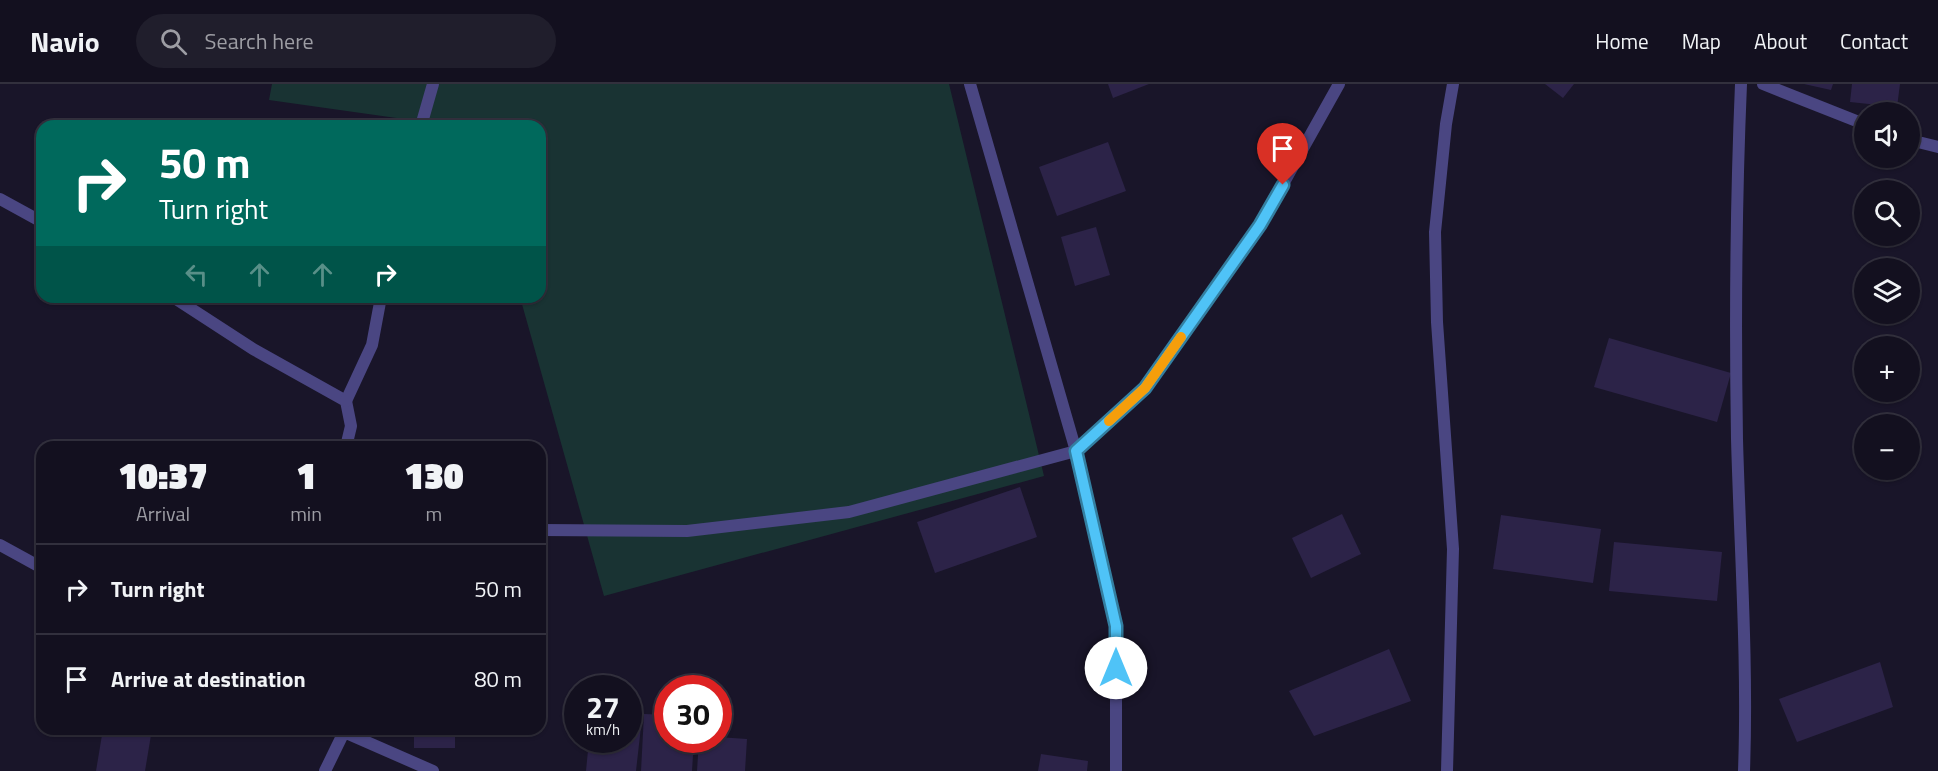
<!DOCTYPE html>
<html lang="en">
<head>
<meta charset="utf-8">
<style>
  :root { --surface:#13101f; --page:#201e2c; --text:#f1f3f6; --muted:#9d9da4; --line:#32303d }
  body { margin:0; font-family:"Titillium Web",sans-serif; background:var(--page); color:var(--text); height:100vh; display:flex; flex-direction:column; font-size:22px; white-space:nowrap }
  * { box-sizing:border-box; margin:0 }
  p { font-size:20px; color:var(--muted) }
  .icon { flex:none; width:33px; height:33px; fill:none; stroke:currentColor; stroke-width:2; stroke-linecap:round; stroke-linejoin:round }
  .map { position:relative; flex:1; overflow:hidden }
  .sheet { position:absolute; left:36px; top:357px; width:510px; height:294px; display:flex; flex-direction:column; background:var(--surface); border-radius:18px; box-shadow:0 2px 4px #0004,0 0 0 2px var(--line) }
  .sheet>* { flex:none }
  .guide { position:absolute; left:36px; top:36px; width:510px; height:183px; border-radius:18px; box-shadow:0 2px 4px #0004,0 0 0 2px var(--line); background:#00695c; color:#fff; overflow:hidden }
  .tools { position:absolute; left:1854px; top:18px; display:grid; gap:12px }
  .tools a { display:grid; place-items:center; width:66px; height:66px; border-radius:50%; background:var(--surface); box-shadow:0 2px 4px #0004,0 0 0 2px var(--line); font-size:30px }
  .speed { position:absolute; left:564px; top:591px; display:flex; gap:12px; font-size:30px; font-weight:700; text-align:center }
  .speed>* { display:grid; place-content:center; width:78px; height:78px; border-radius:50%; background:var(--surface); box-shadow:0 2px 4px #0004,0 0 0 2px var(--line); line-height:1 }
  .speed small { font-size:15px; font-weight:400 }
  .speed .limit { border:9px solid #d22; background:#fff; color:#111 }
  .pin { position:absolute; display:grid; place-items:center; width:51px; height:51px; color:#fff; margin:-62px -26px; border-radius:50% 50% 50% 0; rotate:-45deg; box-shadow:0 0 6px #0007 }
  .pin .icon { rotate:45deg }
  .me { position:absolute; width:66px; margin:-33px; rotate:0deg; stroke-linejoin:round; filter:drop-shadow(0 0 4px #0008) }
  .turn { display:flex; align-items:center; gap:21px; height:126px; padding:0 24px; font-size:27px }
  .turn .icon { width:78px; height:78px; stroke-width:2.5 }
  .turn b { display:block; font-size:42px; line-height:51px }
  .lanes { display:flex; align-items:center; height:57px; padding:0 24px; background:#0003; justify-content:center; gap:30px; direction:ltr }
  .lanes .off { opacity:.35 }
  .eta { display:flex; justify-content:space-evenly; align-items:center; height:102px; text-align:center }
  .eta b { font-size:36px; font-weight:800; line-height:42px }
  ul { padding:0; list-style:none }
  li { display:flex; align-items:center; gap:18px; height:90px; padding:0 24px; border-top:2px solid var(--line) }
  li div { flex:1 }
  li b { display:block; font-size:22px }
  li em { font-style:normal }
  header { display:flex; align-items:center; gap:36px; box-sizing:border-box; height:84px; padding:0 30px; background:var(--surface); border-bottom:2px solid var(--line) }
  header strong { font-size:28px }
  nav { display:flex; gap:33px; margin-inline-start:auto; font-size:21px }
  .search { width:420px; height:54px; background:var(--page); display:flex; align-items:center; gap:15px; box-sizing:border-box; padding:0 21px; border-radius:33px; color:var(--muted); font-size:22px }
  .map>svg:first-child { display:block }
</style>
</head>
<body>
<header>
<strong>Navio</strong>
<div class="search"><svg class="icon" aria-label="search" viewBox="0 0 24 24"><circle cx="10" cy="10" r="6"/><path d="M15 15l6 6"/></svg>Search here</div>
<nav><a>Home</a><a>Map</a><a>About</a><a>Contact</a></nav>
</header>
<div class="map">
<svg width="1938" height="687" viewBox="0 0 1938 687">
  <rect width="100%" height="100%" fill="#191529"/>
  <path fill="#193333" d="M 272,0 L 949,0 L 1044,392 L 604,512 L 520,213 L 540,213 L 540,42 L 453,42 L 269,16 Z"/>
  <g fill="#2c2348">
    <path d="M 1108,0 L 1149,0 L 1113,14 Z"/>
    <path d="M 1545,0 L 1574,0 L 1563,14 Z"/>
    <path d="M 1804,0 L 1833,0 L 1831,6 Z"/>
    <path d="M 1852,0 L 1900,0 L 1897,23 L 1850,18 Z"/>
    <path d="M 1108,58 L 1126,107 L 1057,132 L 1039,83 Z"/>
    <path d="M 1096,143 L 1110,191 L 1075,202 L 1061,153 Z"/>
    <path d="M 1609,254 L 1731,289 L 1717,338 L 1594,303 Z"/>
    <path d="M 1020,403 L 1037,453 L 935,489 L 917,438 Z"/>
    <path d="M 1342,430 L 1361,470 L 1311,494 L 1292,454 Z"/>
    <path d="M 1501,431 L 1601,445 L 1593,499 L 1493,485 Z"/>
    <path d="M 1614,458 L 1722,468 L 1717,517 L 1609,507 Z"/>
    <path d="M 1389,565 L 1411,617 L 1314,652 L 1289,607 Z"/>
    <path d="M 1880,578 L 1893,623 L 1797,658 L 1779,615 Z"/>
    <path d="M 644,630 L 668,631 L 668,656 L 694,656 L 692,687 L 641,687 Z"/>
    <path d="M 628,633 L 642,634 L 636,687 L 586,687 L 589,656 L 628,656 Z"/>
    <path d="M 103,645 L 152,645 L 145,687 L 96,687 Z"/>
    <rect x="414" y="645" width="41" height="19"/>
    <path d="M 718,653 L 747,655 L 745,687 L 697,687 L 699,656 L 718,656 Z"/>
    <path d="M 1041,670 L 1088,677 L 1087,687 L 1038,687 Z"/>
  </g>
  <g fill="none" stroke-linecap="round" stroke-linejoin="round">
    <g stroke="#4a4682" stroke-width="12">
      <path d="M 970,0 L 1076,367 L 1116,542 L 1116,687"/>
      <path d="M 1741,0 C 1736,118 1735,236 1737,355 C 1740,466 1748,576 1744,687"/>
      <path d="M 1763,0 L 1864,40"/>
      <path d="M 421,42 L 433,0"/>
      <path d="M 1910,56 L 1938,63"/>
      <path d="M 0,115 L 42,138"/>
      <path d="M 173,213 L 253,265 L 346,317 L 351,342 L 346,363"/>
      <path d="M 346,317 L 372,261 L 381,213"/>
      <path d="M 540,446 L 687,447 L 849,428 L 1076,367 L 1145,304 L 1260,141 L 1339,0"/>
      <path d="M 0,461 L 42,484"/>
      <path d="M 325,687 L 344,648 L 433,687"/>
      <path d="M 1447,687 L 1453,465 L 1437,238 L 1435,148 L 1446,40 L 1453,0"/>
    </g>
  </g>
  <g fill="none" stroke-linecap="round" stroke-linejoin="round">
    <defs>
      <path id="route" d="M 1116,584 L 1116,542 L 1076,367 L 1145,304 L 1260,141 L 1283,101"/>
    </defs>
    <use href="#route" stroke="#337fa1" stroke-width="15"/>
    <use href="#route" stroke="#4fc3f7" stroke-width="10"/>
    <path stroke="#f59e0b" stroke-width="10" d="M 1109,337 L 1145,304 L 1181,253"/>
  </g>
</svg>
<div class="tools">
<a><svg class="icon" aria-label="sound" viewBox="0 0 24 24"><path d="M4 9h4l5-4v14l-5-4H4zM17 9q2 3 0 6"/></svg></a>
<a><svg class="icon" aria-label="search" viewBox="0 0 24 24"><circle cx="10" cy="10" r="6"/><path d="M15 15l6 6"/></svg></a>
<a><svg class="icon" aria-label="layers" viewBox="0 0 24 24"><path d="M12 4l9 5-9 5-9-5zM3 14l9 5 9-5"/></svg></a>
<a>+</a>
<a>−</a>
</div>
<div class="speed"><div>27<small>km/h</small></div><div class="limit">30</div></div>
<div class="pin" style="left:1283px;top:101px;background:#d93025"><svg class="icon" aria-label="arrive" viewBox="0 0 24 24"><path d="M6 21V4h12l-3 4 3 4H6"/></svg></div>
<svg class="me" style="left:1116px;top:584px" viewBox="-20 -20 40 40"><circle r="19" fill="#fff"/><path d="M0-13L10 11 0 6-10 11z" fill="#4fc3f7"/></svg>
<div class="guide">
<div class="turn"><svg class="icon" aria-label="right" viewBox="0 0 24 24"><path d="M7 20v-9h11M14 6l5 5-5 5"/></svg><div><b>50 m</b>Turn right</div></div>
<div class="lanes"><svg class="icon off" aria-label="left" viewBox="0 0 24 24"><path d="M17 20v-9H6M10 6l-5 5 5 5"/></svg><svg class="icon off" aria-label="ahead" viewBox="0 0 24 24"><path d="M12 20V5M6 11l6-6 6 6"/></svg><svg class="icon off" aria-label="ahead" viewBox="0 0 24 24"><path d="M12 20V5M6 11l6-6 6 6"/></svg><svg class="icon" aria-label="right" viewBox="0 0 24 24"><path d="M7 20v-9h11M14 6l5 5-5 5"/></svg></div>
</div>
<section class="sheet">
<div class="eta">
<div><b>10:37</b><p>Arrival</p></div>
<div><b>1</b><p>min</p></div>
<div><b>130</b><p>m</p></div>
</div>
<ul>
<li><svg class="icon" aria-label="right" viewBox="0 0 24 24"><path d="M7 20v-9h11M14 6l5 5-5 5"/></svg><div><b>Turn right</b></div><em>50 m</em></li>
<li><svg class="icon" aria-label="arrive" viewBox="0 0 24 24"><path d="M6 21V4h12l-3 4 3 4H6"/></svg><div><b>Arrive at destination</b></div><em>80 m</em></li>
</ul>
</section>
</div>
</body>
</html>
